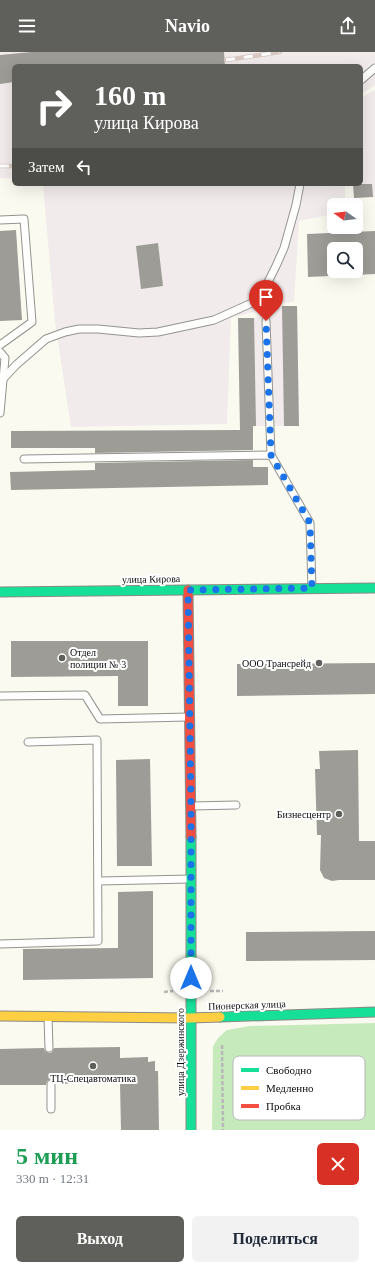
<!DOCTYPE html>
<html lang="ru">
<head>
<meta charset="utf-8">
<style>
  :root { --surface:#fff; --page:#f2f2f3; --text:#1f2937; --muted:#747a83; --accent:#5f5f5c }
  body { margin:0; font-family:"Times New Roman",serif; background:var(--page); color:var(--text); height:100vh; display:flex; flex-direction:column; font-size:15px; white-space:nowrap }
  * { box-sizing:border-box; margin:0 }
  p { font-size:13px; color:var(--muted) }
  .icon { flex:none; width:22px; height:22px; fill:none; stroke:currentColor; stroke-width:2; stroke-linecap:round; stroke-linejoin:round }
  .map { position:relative; height:1078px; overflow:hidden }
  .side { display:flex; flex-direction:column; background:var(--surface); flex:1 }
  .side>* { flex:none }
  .banner { position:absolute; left:12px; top:12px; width:351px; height:122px; border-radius:6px; box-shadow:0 4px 16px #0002; background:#5f5f5c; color:#fff; overflow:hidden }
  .needle { width:26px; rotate:284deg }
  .buttons { position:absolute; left:327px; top:146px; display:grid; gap:8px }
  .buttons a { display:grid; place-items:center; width:36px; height:36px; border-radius:6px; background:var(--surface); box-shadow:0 4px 16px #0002; font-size:20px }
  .pin { position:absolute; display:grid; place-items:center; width:34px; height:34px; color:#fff; margin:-41px -17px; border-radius:50% 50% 50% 0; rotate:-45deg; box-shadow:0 0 4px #0007 }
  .pin .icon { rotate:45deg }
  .me { position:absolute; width:44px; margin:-22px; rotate:0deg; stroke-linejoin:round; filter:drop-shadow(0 0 3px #0008) }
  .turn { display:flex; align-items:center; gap:14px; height:84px; padding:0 16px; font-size:18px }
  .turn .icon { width:52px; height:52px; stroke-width:2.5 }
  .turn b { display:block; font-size:28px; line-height:34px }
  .then { display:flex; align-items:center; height:38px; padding:0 16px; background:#0003; gap:8px; font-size:15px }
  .round { display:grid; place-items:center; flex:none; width:42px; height:42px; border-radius:6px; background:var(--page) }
  .overview { display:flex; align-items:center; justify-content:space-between; height:68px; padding:0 16px }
  h1 { font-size:24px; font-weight:700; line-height:30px; color:#1e9e55 }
  .button { display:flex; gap:8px; margin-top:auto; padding:8px 16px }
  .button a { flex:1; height:46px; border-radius:6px; background:var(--accent); color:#fff; font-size:16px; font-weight:700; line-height:46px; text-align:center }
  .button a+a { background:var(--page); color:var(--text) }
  header { display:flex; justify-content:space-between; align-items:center; height:52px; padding:0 16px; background:var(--accent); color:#fff; font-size:18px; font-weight:700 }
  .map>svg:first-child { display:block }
</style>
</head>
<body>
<header><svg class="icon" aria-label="menu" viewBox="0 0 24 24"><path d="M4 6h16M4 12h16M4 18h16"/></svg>Navio<svg class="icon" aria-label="share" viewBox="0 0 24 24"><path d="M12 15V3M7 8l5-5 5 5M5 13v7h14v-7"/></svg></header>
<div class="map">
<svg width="375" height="1078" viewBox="0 0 375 1078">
  <rect width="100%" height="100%" fill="#fafaf0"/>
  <g fill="#f2ebec">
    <path d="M 0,0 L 375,0 L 375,33 L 361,42 L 361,14 L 14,14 L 14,126 L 0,126 Z"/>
    <path d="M 375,38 L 375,145 L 354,146 L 353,132 L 361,132 L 361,46 Z"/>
    <path d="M 43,132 L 345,132 L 345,153 L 334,153 L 334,162 L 299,169 L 294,249 L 231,266 L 227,372 L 71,375 L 55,270 Z"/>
    <path d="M 282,254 L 297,254 L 299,374 L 240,374 L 238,266 L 254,266 Z"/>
  </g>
  <path fill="#c7eabc" d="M 375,971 L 375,1078 L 212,1078 L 213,994 L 218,986 L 227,978 L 250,974 Z"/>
  <g fill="#9d9c96" fill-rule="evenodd">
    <path d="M 31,0 L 224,0 L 225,14 L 14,14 L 14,30 L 0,32 L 0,3 Z"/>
    <path d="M 353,132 L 372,132 L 373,145 L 354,146 Z"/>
    <path d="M 16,178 L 22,268 L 0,269 L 0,179 Z"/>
    <path d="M 375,179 L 375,222 L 308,225 L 307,182 ZM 334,197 L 356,197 L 356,219 L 334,219 Z"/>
    <path d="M 158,191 L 163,234 L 141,237 L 136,194 Z"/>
    <path d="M 282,254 L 297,254 L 299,374 L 284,374 Z"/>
    <path d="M 238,266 L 254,266 L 256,374 L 253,374 L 253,398 L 95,401 L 95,396 L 11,396 L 11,379 L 240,378 Z"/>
    <path d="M 253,408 L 253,415 L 268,415 L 268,433 L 11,438 L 10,420 L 95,418 L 95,411 Z"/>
    <path d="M 11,589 L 148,589 L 148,654 L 118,654 L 118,624 L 11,625 Z"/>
    <path d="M 375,611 L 375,642 L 237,644 L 237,612 Z"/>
    <path d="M 358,698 L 359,789 L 375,789 L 375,828 L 339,828 L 332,829 L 324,826 L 320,818 L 321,783 L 317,783 L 315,717 L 320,717 L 319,699 Z"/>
    <path d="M 150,707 L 152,814 L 117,814 L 116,708 Z"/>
    <path d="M 153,839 L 153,926 L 23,928 L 23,897 L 118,896 L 118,840 Z"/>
    <path d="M 375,879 L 375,908 L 246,909 L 246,880 Z"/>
    <path d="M 120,995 L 120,1006 L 148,1005 L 148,1010 L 155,1009 L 155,1019 L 158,1019 L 159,1078 L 121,1078 L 120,1031 L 56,1032 L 54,1028 L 51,1027 L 47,1029 L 46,1033 L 0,1033 L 0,997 L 44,996 L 45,999 L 49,1001 L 52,1000 L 54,996 Z"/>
  </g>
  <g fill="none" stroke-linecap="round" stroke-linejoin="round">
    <defs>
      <g id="lane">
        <path d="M 361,28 L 375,16"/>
        <path d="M 0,168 L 24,167 L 32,270 L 0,293"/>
        <path d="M 266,269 L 271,403"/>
        <path d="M 0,300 L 5,306 L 0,361"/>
        <path d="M 3,327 L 16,313 L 46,287 L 65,280 L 79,277 L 98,277 L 139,281 L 158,280 L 214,268 L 254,250 L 265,236 L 276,214 L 284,196 L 296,153 L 300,132"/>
        <path d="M 24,407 L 271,403 L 310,471 L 312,536"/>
        <path d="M 0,644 L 85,643 L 100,667 L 189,665"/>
        <path d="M 191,754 L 236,753"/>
        <path d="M 99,829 L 190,827"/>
        <path d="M 0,892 L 98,889 L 97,688 L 28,690"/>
        <path d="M 48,965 L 49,996"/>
        <path d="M 51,1032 L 51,1057"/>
      </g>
      <g id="fast">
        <path d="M 0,540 L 375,536"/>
        <path d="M 191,785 L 191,1078"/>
        <path d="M 220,965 L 375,960"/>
      </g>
      <path id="slow" d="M 0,964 L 190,966 L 220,965"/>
      <path id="jam" d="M 188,538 L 191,785"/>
    </defs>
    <use href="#lane" stroke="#93938f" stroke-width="9"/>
    <use href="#fast" stroke="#8a8a85" stroke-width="11"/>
    <use href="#slow" stroke="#8a8a85" stroke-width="11"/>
    <use href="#jam" stroke="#8a8a85" stroke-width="11"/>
    <g stroke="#b7b7b5" stroke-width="2.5" stroke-dasharray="4 2" stroke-linecap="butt">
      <path d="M 210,939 L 223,939"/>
      <path d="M 164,940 L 173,939"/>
      <path d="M 222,993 L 223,1078"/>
    </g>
    <use href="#lane" stroke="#fefefd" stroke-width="7"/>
    <use href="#fast" stroke="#16e098" stroke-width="9"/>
    <use href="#slow" stroke="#ffcf43" stroke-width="9"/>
    <use href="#jam" stroke="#f24e42" stroke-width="9"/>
    <defs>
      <g id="rail">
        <path d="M 226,8 L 280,0"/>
        <path d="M 0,114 L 14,114"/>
      </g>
    </defs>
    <use href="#rail" stroke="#d8c9c2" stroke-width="4.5"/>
    <use href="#rail" stroke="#fff" stroke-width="3" stroke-dasharray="9" stroke-linecap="butt"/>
  </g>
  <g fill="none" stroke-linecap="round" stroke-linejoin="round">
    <path stroke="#1a73e8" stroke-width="7" stroke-dasharray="0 12.6" d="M 191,926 L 191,754 L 188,538 L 312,536 L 310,471 L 271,403 L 266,269"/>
  </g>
  <g fill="#5f5f5c" stroke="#fff" stroke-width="1.5">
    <circle cx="62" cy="606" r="4"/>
    <circle cx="319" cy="611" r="4"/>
    <circle cx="339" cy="762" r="4"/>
    <circle cx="93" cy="1014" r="4"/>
  </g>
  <g text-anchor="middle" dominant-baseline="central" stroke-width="4" stroke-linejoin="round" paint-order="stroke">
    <g font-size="10" fill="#0c0c0c" stroke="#fff">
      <text transform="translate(151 527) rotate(-1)">улица Кирова</text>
      <text transform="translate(247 953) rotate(-2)">Пионерская улица</text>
      <text transform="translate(180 1000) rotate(-90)">улица Дзержинского</text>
    </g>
    <g font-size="10" fill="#0c0c0c" stroke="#fff" text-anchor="end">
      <text x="70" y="600" text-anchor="start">Отдел<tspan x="70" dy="12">полиции № 3</tspan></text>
      <text x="311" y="611">ООО Трансрейд</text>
      <text x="331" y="762">Бизнесцентр</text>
      <text x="93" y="1026" text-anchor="middle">ТЦ-Спецавтоматика</text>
    </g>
  </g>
  <rect x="233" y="1004" width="132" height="64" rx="6" fill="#fff" stroke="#b6b6b6" stroke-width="1"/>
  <rect x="241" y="1016" width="18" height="4" fill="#16e098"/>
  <rect x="241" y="1034" width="18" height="4" fill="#ffcf43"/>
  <rect x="241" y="1052" width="18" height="4" fill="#f24e42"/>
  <g font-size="11" fill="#0c0c0c">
    <text x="266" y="1022">Свободно</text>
    <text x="266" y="1040">Медленно</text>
    <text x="266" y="1058">Пробка</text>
  </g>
</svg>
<div class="buttons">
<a><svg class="needle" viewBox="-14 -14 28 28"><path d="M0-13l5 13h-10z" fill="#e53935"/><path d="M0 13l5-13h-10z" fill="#747a83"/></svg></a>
<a><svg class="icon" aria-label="search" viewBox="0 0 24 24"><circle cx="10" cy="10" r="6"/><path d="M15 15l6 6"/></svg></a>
</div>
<div class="pin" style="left:266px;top:269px;background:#d93025"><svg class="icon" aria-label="arrive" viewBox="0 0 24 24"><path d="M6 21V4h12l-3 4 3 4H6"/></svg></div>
<svg class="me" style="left:191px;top:926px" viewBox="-20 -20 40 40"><circle r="19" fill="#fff"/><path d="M0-13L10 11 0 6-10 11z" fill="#1a73e8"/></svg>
<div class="banner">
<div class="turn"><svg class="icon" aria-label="right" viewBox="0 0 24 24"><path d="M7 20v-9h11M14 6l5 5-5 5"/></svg><div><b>160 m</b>улица Кирова</div></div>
<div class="then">Затем<svg class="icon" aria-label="left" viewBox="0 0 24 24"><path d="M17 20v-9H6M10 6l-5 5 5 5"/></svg></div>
</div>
</div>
<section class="side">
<div class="overview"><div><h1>5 мин</h1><p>330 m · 12:31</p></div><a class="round" style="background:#d93025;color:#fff"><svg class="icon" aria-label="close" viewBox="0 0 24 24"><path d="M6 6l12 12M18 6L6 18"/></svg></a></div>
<div class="button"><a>Выход</a><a>Поделиться</a></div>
</section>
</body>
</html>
